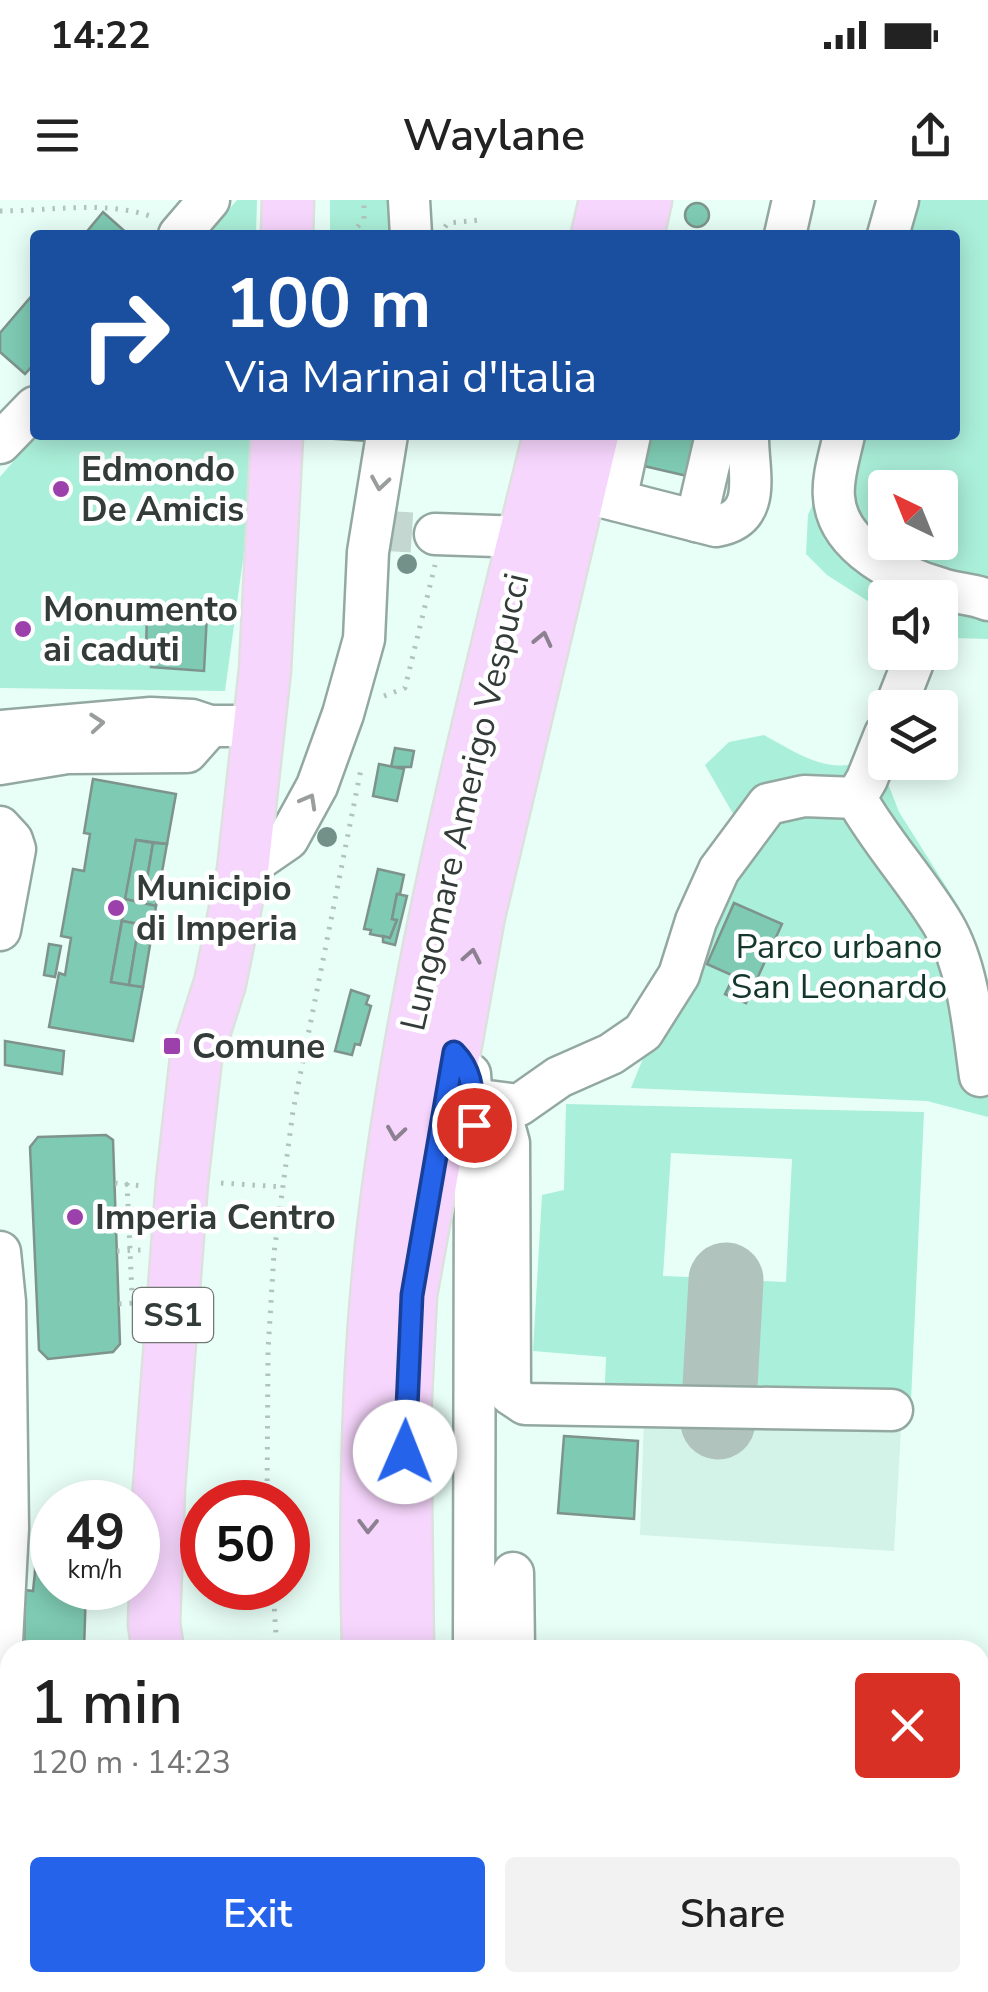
<!DOCTYPE html>
<html lang="en">
<head>
<meta charset="utf-8">
<style>
  :root { --surface:#fff; --page:#f2f2f2; --text:#222; --muted:#767676; --accent:#2563eb }
  body { margin:0; font-family:"Nunito Sans",sans-serif; background:var(--page); color:var(--text); height:100vh; display:flex; flex-direction:column; font-size:38px; white-space:nowrap }
  * { box-sizing:border-box; margin:0 }
  p { font-size:32px; color:var(--muted) }
  .icon { flex:none; width:55px; height:55px; fill:none; stroke:currentColor; stroke-width:2; stroke-linecap:round; stroke-linejoin:round }
  .map { position:relative; flex:1; overflow:hidden }
  .side { position:absolute; left:0px; top:1440px; width:990px; height:352px; display:flex; flex-direction:column; background:var(--surface); border-radius:30px 30px 0 0; box-shadow:0 5px 25px #0003 }
  .side>* { flex:none }
  .top-card { position:absolute; left:30px; top:30px; width:930px; height:210px; border-radius:10px; box-shadow:0 5px 25px #0003; background:#1a4fa0; color:#fff; overflow:hidden }
  .needle { width:65px; rotate:317deg }
  .fabs { position:absolute; left:868px; top:270px; display:grid; gap:20px }
  .fabs a { display:grid; place-items:center; width:90px; height:90px; border-radius:10px; background:var(--surface); box-shadow:0 5px 25px #0003; font-size:50px }
  .speed { position:absolute; left:30px; top:1280px; display:flex; gap:20px; font-size:50px; font-weight:700; text-align:center }
  .speed>* { display:grid; place-content:center; width:130px; height:130px; border-radius:50%; background:var(--surface); box-shadow:0 5px 25px #0003; line-height:1 }
  .speed small { font-size:25px; font-weight:400 }
  .speed .limit { border:15px solid #d22; background:#fff; color:#111 }
  .pin { position:absolute; display:grid; place-items:center; width:85px; height:85px; color:#fff; margin:-42px; border:5px solid #fff; border-radius:50%; box-shadow:0 2px 10px #0007 }
  .me { position:absolute; width:110px; margin:-55px; rotate:1deg; stroke-linejoin:round; filter:drop-shadow(0 0 8px #0008) }
  .turn { display:flex; align-items:center; gap:35px; height:210px; padding:0 30px; font-size:45px }
  .turn .icon { width:130px; height:130px; stroke-width:2.5 }
  .turn b { display:block; font-size:70px; line-height:85px }
  .round { display:grid; place-items:center; flex:none; width:105px; height:105px; border-radius:10px; background:var(--page) }
  .overview { display:flex; align-items:center; justify-content:space-between; height:170px; padding:0 30px }
  h1 { font-size:60px; font-weight:600; line-height:75px }
  .action { display:flex; gap:20px; margin-top:auto; padding:20px 30px }
  .action a { flex:1; height:115px; border-radius:10px; background:var(--accent); color:#fff; font-size:40px; font-weight:600; line-height:115px; text-align:center }
  .action a+a { background:var(--page); color:var(--text) }
  .status { display:flex; justify-content:space-between; align-items:center; height:70px; padding:0 50px; background:var(--surface); direction:ltr }
  .status svg { height:28px; fill:currentColor }
  header { display:flex; justify-content:space-between; align-items:center; height:130px; padding:0 30px; background:var(--surface); font-size:45px; font-weight:600 }
  .map>svg:first-child { display:block }
</style>
</head>
<body>
<div class="status"><b>14:22</b><svg viewBox="0 0 49 12"><path d="M0 12V9h3v3zM5 12V6h3v6zM10 12V3h3v9zM15 12V0h3v12zM26 1h20v11H26zM47 4h2v5h-2z"/></svg></div>
<header><svg class="icon" aria-label="menu" viewBox="0 0 24 24"><path d="M4 6h16M4 12h16M4 18h16"/></svg>Waylane<svg class="icon" aria-label="share" viewBox="0 0 24 24"><path d="M12 15V3M7 8l5-5 5 5M5 13v7h14v-7"/></svg></header>
<div class="map">
<svg width="988" height="1792" viewBox="0 0 988 1792">
  <rect width="100%" height="100%" fill="#e8fff7"/>
  <path fill="#d3f2e8" d="M 644,1218 L 901,1229 L 894,1351 L 640,1335 Z"/>
  <g fill="#aaefd9" fill-rule="evenodd">
    <path d="M 237,0 L 257,0 L 256,35 L 207,35 Z"/>
    <rect x="330" y="0" width="64" height="35"/>
    <path d="M 890,0 L 988,0 L 988,439 L 953,438 L 940,447 L 940,398 L 885,398 L 885,412 L 827,375 L 806,354 L 808,315 L 833,258 L 838,235 L 955,235 L 955,35 L 881,35 ZM 885,288 L 940,288 L 940,342 L 885,342 Z"/>
    <path d="M 36,235 L 250,235 L 248,323 L 225,491 L 0,488 L 0,277 Z"/>
    <path d="M 764,535 C 797,553 827,575 864,561 L 882,568 L 899,612 L 959,707 L 988,802 L 988,917 L 927,901 L 631,888 L 646,851 L 751,645 L 705,565 L 729,542 Z"/>
    <path d="M 566,904 L 924,912 L 911,1201 L 749,1192 L 736,1185 L 731,1169 L 738,1080 L 786,1082 L 792,959 L 671,953 L 663,1076 L 714,1078 L 704,1183 L 694,1188 L 605,1183 L 606,1157 L 533,1151 L 542,995 L 564,990 Z"/>
    <path d="M 0,1777 L 10,1777 L 10,1782 L 155,1783 L 155,1792 L 0,1792 Z"/>
  </g>
  <g fill="none" stroke-linecap="round" stroke-linejoin="round">
    <path stroke="#b0c3bc" stroke-width="75" d="M 718,1222 L 726,1080"/>
  </g>
  <g fill="#7ecab2" stroke="#7e938c" stroke-width="2.5">
    <circle cx="697" cy="15" r="12"/>
    <path d="M 103,12 L 129,35 L 84,35 Z"/>
    <path d="M 35,92 L 35,163 L 25,174 L 0,152 L 0,133 Z"/>
    <path d="M 321,235 L 380,235 L 369,241 L 321,238 Z"/>
    <path d="M 637,235 L 696,235 L 687,276 L 631,263 Z"/>
    <path d="M 162,404 L 196,407 L 207,414 L 204,471 L 151,467 L 152,449 L 146,448 L 147,416 L 151,417 L 158,408 L 162,410 Z"/>
    <path d="M 395,548 L 414,551 L 411,567 L 391,567 Z"/>
    <path d="M 379,564 L 404,569 L 397,601 L 373,596 Z"/>
    <path d="M 93,579 L 176,594 L 167,644 L 136,640 L 111,782 L 143,787 L 133,841 L 49,827 L 59,773 L 65,775 L 71,738 L 61,736 L 73,669 L 84,671 L 90,634 L 84,633 Z"/>
    <path d="M 136,640 L 153,643 L 143,703 L 125,699 Z"/>
    <path d="M 153,643 L 167,644 L 156,706 L 143,703 Z"/>
    <path d="M 378,669 L 404,675 L 400,694 L 397,694 L 392,719 L 397,720 L 390,738 L 370,734 L 371,730 L 364,729 Z"/>
    <path d="M 397,694 L 407,696 L 395,745 L 383,742 L 383,736 L 390,738 L 397,720 L 392,719 Z"/>
    <path d="M 125,699 L 156,706 L 153,727 L 122,721 Z"/>
    <path d="M 734,703 L 782,724 L 746,803 L 725,794 L 734,776 L 707,764 Z"/>
    <path d="M 122,721 L 139,724 L 129,785 L 111,782 Z"/>
    <path d="M 139,724 L 153,727 L 143,787 L 129,785 Z"/>
    <path d="M 49,744 L 61,746 L 55,777 L 44,775 Z"/>
    <path d="M 351,790 L 369,796 L 366,804 L 371,806 L 360,845 L 355,844 L 352,855 L 335,851 Z"/>
    <path d="M 5,841 L 64,851 L 62,874 L 5,865 Z"/>
    <path d="M 106,935 L 113,940 L 120,1144 L 113,1152 L 48,1159 L 39,1150 L 30,947 L 38,937 Z"/>
    <path d="M 564,1236 L 638,1241 L 634,1319 L 558,1313 Z"/>
    <path d="M 36,1333 L 52,1334 L 52,1372 L 35,1372 Z"/>
    <path d="M 35,1372 L 52,1372 L 52,1388 L 86,1388 L 84,1450 L 24,1450 L 25,1390 L 33,1391 Z"/>
    <path d="M 5,1594 L 10,1595 L 10,1653 L 4,1652 L 6,1633 L 1,1632 Z"/>
  </g>
  <g fill="none" stroke-linecap="round" stroke-linejoin="round">
    <path stroke="#c4d8d1" stroke-width="40" stroke-dasharray="40 20" stroke-linecap="butt" d="M 372,330 L 435,334"/>
    <defs>
      <g id="minor">
        <path d="M 409,0 L 411,35"/>
        <path d="M 179,35 L 209,0"/>
        <path d="M 785,35 L 793,0"/>
        <path d="M 888,35 L 898,0"/>
        <path d="M 844,235 C 840,254 832,278 834,297 C 837,347 900,377 942,389 C 958,394 973,394 988,400"/>
        <path d="M 0,243 L 35,207"/>
        <path d="M 579,291 L 716,326 C 765,318 747,270 748,235"/>
        <path d="M 616,300 L 630,235"/>
        <path d="M 696,321 L 716,235"/>
        <path d="M 435,334 L 524,337"/>
        <path d="M 895,508 L 917,452"/>
        <path d="M 0,531 L 151,518 L 192,520 L 210,526 L 258,526"/>
        <path d="M 0,564 L 67,553 L 187,552 L 210,526"/>
        <path d="M 856,598 C 882,644 918,682 944,726 C 969,769 973,827 980,876"/>
        <path d="M 0,627 L 12,640 L 15,649 L 0,730"/>
        <path d="M 243,670 L 288,639 L 317,586 L 343,514 L 364,439 L 368,352 L 387,235"/>
        <path d="M 470,874 L 475,951 L 474,1450"/>
        <path d="M 472,899 L 519,905 L 559,877 L 611,854 L 643,832 L 679,775 L 696,721 L 719,670 L 768,604 L 804,596 L 856,598 L 867,579 L 885,534"/>
        <path d="M 494,904 L 501,914 L 509,943 L 510,1194 L 525,1204 L 892,1210"/>
        <path d="M 0,1052 L 5,1102 L 8,1328 L 0,1480"/>
        <path d="M 513,1373 L 514,1450"/>
        <path d="M 473,1792 L 473,1782"/>
      </g>
      <g id="major">
        <path d="M 287,35 L 288,0"/>
        <path d="M 597,35 L 605,0"/>
        <path d="M 638,35 L 646,0"/>
        <path d="M 158,1450 L 154,1424 L 159,1288 L 182,982 L 196,858 L 220,783 L 243,670 L 265,470 L 277,235"/>
        <path d="M 368,1450 C 364,1305 367,1156 385,1012 C 418,750 486,491 549,235"/>
        <path d="M 408,1450 L 405,1216 L 411,1095 L 479,716 L 593,235"/>
        <path d="M 176,1782 L 176,1792"/>
        <path d="M 380,1792 L 381,1782"/>
        <path d="M 417,1792 L 418,1782"/>
      </g>
    </defs>
    <use href="#minor" stroke="#93a8a0" stroke-width="45"/>
    <use href="#major" stroke="#dee0df" stroke-width="55"/>
    <g stroke="#b0c3bc" stroke-width="5" stroke-dasharray="2.5 8" stroke-linecap="butt">
      <path d="M 0,11 C 51,11 106,0 153,17"/>
      <path d="M 445,27 L 448,23 L 480,20"/>
      <path d="M 351,35 L 364,19 L 364,0"/>
      <path d="M 384,496 L 405,488 L 435,365"/>
      <path d="M 115,983 L 142,986"/>
      <path d="M 127,983 L 132,1095"/>
      <path d="M 221,983 L 283,987"/>
      <path d="M 117,1051 L 141,1050"/>
      <path d="M 119,1104 L 135,1103"/>
      <path d="M 267,1302 L 268,1151 L 274,1053 L 293,911 L 361,569"/>
      <path d="M 273,1388 L 277,1450"/>
      <path d="M 298,1782 L 298,1792"/>
    </g>
    <use href="#minor" stroke="#fff" stroke-width="40"/>
    <use href="#major" stroke="#f7d6fd" stroke-width="50"/>
  </g>
  <g fill="#739188">
    <circle cx="407" cy="364" r="10"/>
    <circle cx="327" cy="637" r="10"/>
  </g>
  <defs><path id="oneway-chevron" d="M-2-3.5L2.5 0L-2 3.5" fill="none" stroke-width="1.6" stroke-linecap="round" stroke-linejoin="round" transform="scale(2.5)"/></defs>
  <g stroke="#999e9c">
    <use href="#oneway-chevron" transform="translate(380 283) rotate(99)"/>
    <use href="#oneway-chevron" transform="translate(97 523) rotate(-5)"/>
    <use href="#oneway-chevron" transform="translate(309 601) rotate(-61)"/>
  </g>
  <g stroke="#8b8191">
    <use href="#oneway-chevron" transform="translate(543 439) rotate(-77)"/>
    <use href="#oneway-chevron" transform="translate(472 756) rotate(-79)"/>
    <use href="#oneway-chevron" transform="translate(396 933) rotate(98)"/>
    <use href="#oneway-chevron" transform="translate(368 1326) rotate(91)"/>
  </g>
  <g fill="none" stroke-linecap="round" stroke-linejoin="round">
    <defs>
      <path id="route" d="M 405,1252 L 412,1095 L 454,852 C 475,873 472,896 474,925"/>
    </defs>
    <use href="#route" stroke="#184099" stroke-width="25"/>
    <use href="#route" stroke="#2563eb" stroke-width="18"/>
  </g>
  <g fill="#9c41ac" stroke="#fff" stroke-width="4">
    <circle cx="61" cy="289" r="10"/>
    <circle cx="23" cy="429" r="10"/>
    <circle cx="116" cy="708" r="10"/>
    <rect x="162" y="836" width="20" height="20" rx="5"/>
    <circle cx="75" cy="1017" r="10"/>
  </g>
  <g text-anchor="middle" dominant-baseline="central" stroke-width="9" stroke-linejoin="round" paint-order="stroke">
    <rect fill="#fff" stroke="#707674" stroke-width="2.5" x="133" y="1088" width="80" height="54" rx="8"/>
    <g font-size="32" font-weight="bold" fill="#333c39">
      <text x="173" y="1115">SS1</text>
    </g>
    <g font-size="35" font-weight="bold" fill="#333c39" stroke="#fff" text-anchor="start">
      <text x="81" y="269">Edmondo<tspan x="81" dy="40">De Amicis</tspan></text>
      <text x="43" y="409">Monumento<tspan x="43" dy="40">ai caduti</tspan></text>
      <text x="136" y="688">Municipio<tspan x="136" dy="40">di Imperia</tspan></text>
      <text x="192" y="846">Comune</text>
      <text x="95" y="1017">Imperia Centro</text>
    </g>
    <g font-size="35" fill="#333c39" stroke="#fff">
      <text transform="translate(465 602) rotate(-77)">Lungomare Amerigo Vespucci</text>
    </g>
    <g font-size="35" fill="#14372d" stroke="#fff">
      <text x="839" y="746">Parco urbano<tspan x="839" dy="40">San Leonardo</tspan></text>
    </g>
  </g>
</svg>
<div class="fabs">
<a><svg class="needle" viewBox="-14 -14 28 28"><path d="M0-13l5 13h-10z" fill="#e53935"/><path d="M0 13l5-13h-10z" fill="#767676"/></svg></a>
<a><svg class="icon" aria-label="sound" viewBox="0 0 24 24"><path d="M4 9h4l5-4v14l-5-4H4zM17 9q2 3 0 6"/></svg></a>
<a><svg class="icon" aria-label="layers" viewBox="0 0 24 24"><path d="M12 4l9 5-9 5-9-5zM3 14l9 5 9-5"/></svg></a>
</div>
<div class="speed"><div>49<small>km/h</small></div><div class="limit">50</div></div>
<div class="pin" style="left:474px;top:925px;background:#d93025"><svg class="icon" aria-label="arrive" viewBox="0 0 24 24"><path d="M6 21V4h12l-3 4 3 4H6"/></svg></div>
<svg class="me" style="left:405px;top:1252px" viewBox="-20 -20 40 40"><circle r="19" fill="#fff"/><path d="M0-13L10 11 0 6-10 11z" fill="#2563eb"/></svg>
<div class="top-card">
<div class="turn"><svg class="icon" aria-label="right" viewBox="0 0 24 24"><path d="M7 20v-9h11M14 6l5 5-5 5"/></svg><div><b>100 m</b>Via Marinai d'Italia</div></div>
</div>
<section class="side">
<div class="overview"><div><h1>1 min</h1><p>120 m · 14:23</p></div><a class="round" style="background:#d93025;color:#fff"><svg class="icon" aria-label="close" viewBox="0 0 24 24"><path d="M6 6l12 12M18 6L6 18"/></svg></a></div>
<div class="action"><a>Exit</a><a>Share</a></div>
</section>
</div>
</body>
</html>
